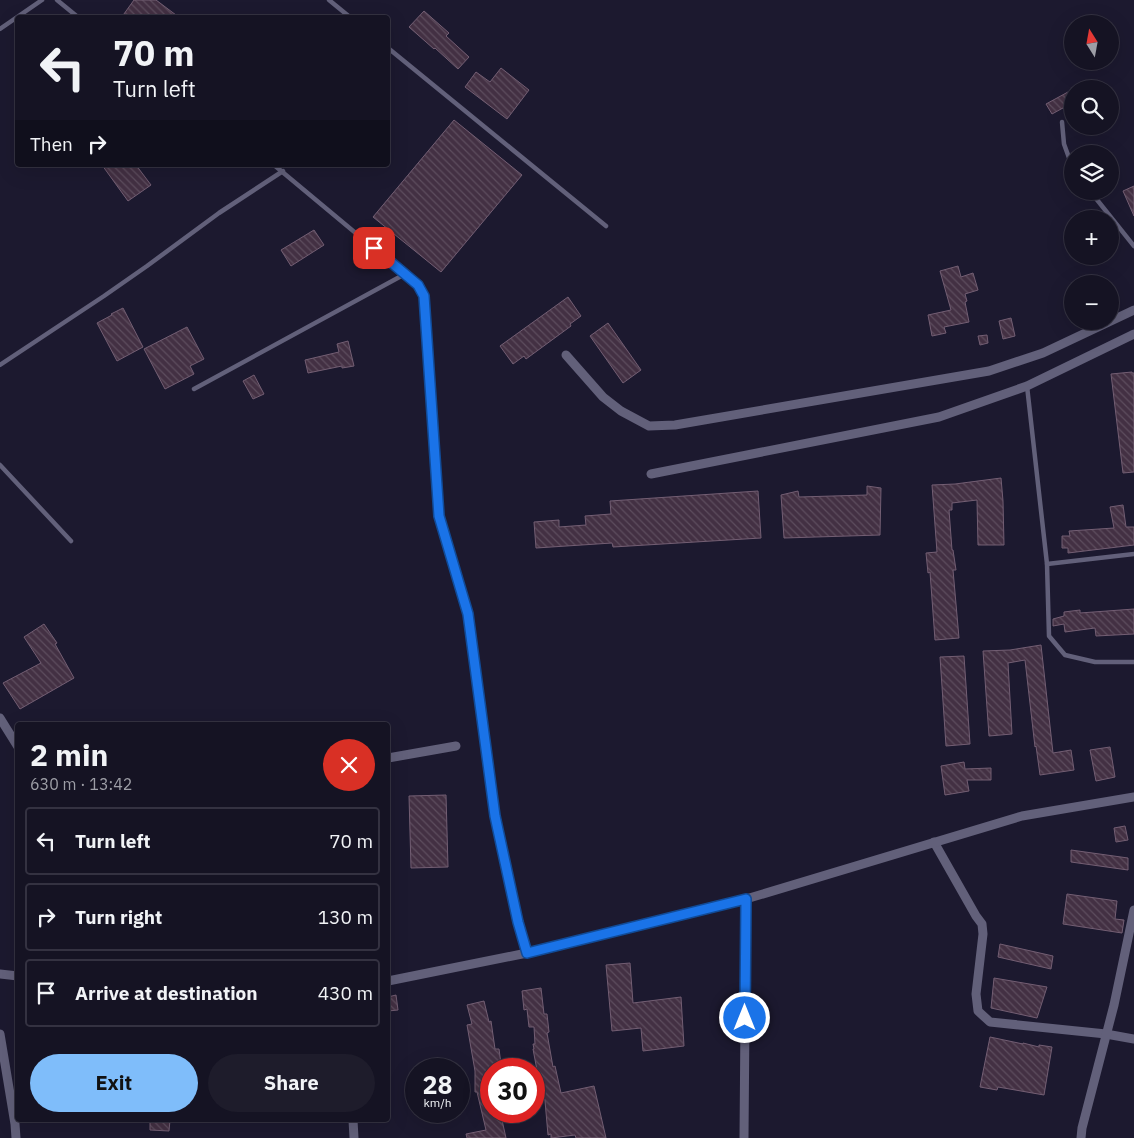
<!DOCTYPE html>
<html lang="en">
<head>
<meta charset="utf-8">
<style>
  :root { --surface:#151323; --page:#1e1c2b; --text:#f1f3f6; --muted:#9d9ea6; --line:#343241; --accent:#7fbdfa }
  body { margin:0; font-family:"IBM Plex Sans",sans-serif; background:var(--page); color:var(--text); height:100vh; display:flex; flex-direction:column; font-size:19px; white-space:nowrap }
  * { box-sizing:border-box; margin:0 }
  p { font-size:16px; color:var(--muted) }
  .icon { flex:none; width:28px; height:28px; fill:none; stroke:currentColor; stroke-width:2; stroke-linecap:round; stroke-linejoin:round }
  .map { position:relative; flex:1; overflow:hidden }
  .panel { position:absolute; left:15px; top:722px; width:375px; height:400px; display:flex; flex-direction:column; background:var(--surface); border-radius:5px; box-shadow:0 5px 20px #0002,0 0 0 1px var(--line) }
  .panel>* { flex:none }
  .hud { position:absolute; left:15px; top:15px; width:375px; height:152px; border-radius:5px; box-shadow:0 5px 20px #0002,0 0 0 1px var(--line); background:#151323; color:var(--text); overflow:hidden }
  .needle { width:32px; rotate:349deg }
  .fabs { position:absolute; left:1064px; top:15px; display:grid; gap:10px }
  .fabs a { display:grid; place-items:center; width:55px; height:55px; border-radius:50%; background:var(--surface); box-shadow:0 5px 20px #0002,0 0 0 1px var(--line); font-size:25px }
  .speed { position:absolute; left:405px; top:1058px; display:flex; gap:10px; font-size:25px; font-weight:700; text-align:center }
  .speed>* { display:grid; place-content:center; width:65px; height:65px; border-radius:50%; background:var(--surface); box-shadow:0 5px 20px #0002,0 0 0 1px var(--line); line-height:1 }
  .speed small { font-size:12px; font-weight:400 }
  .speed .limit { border:8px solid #d22; background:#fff; color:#111 }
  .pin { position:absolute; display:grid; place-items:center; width:42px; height:42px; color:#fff; margin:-21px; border-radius:10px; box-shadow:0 2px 8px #0006 }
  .me { position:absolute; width:55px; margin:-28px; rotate:0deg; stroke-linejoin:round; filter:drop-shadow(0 0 4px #0008) }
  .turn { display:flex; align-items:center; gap:18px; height:105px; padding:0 15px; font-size:22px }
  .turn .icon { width:65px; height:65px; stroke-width:2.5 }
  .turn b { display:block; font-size:35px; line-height:42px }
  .then { display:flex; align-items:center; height:48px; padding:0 15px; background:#0003; gap:10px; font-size:19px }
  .round { display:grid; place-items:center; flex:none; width:52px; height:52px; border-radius:26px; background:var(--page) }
  .overview { display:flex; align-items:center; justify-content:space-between; height:85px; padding:0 15px }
  h1 { font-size:30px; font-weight:700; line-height:38px }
  .primary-button { display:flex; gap:10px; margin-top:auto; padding:10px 15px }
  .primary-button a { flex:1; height:58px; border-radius:30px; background:var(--accent); color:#111; font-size:20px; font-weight:700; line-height:58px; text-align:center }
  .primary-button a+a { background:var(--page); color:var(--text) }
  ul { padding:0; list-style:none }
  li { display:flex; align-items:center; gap:15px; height:68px; margin:0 10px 8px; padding:0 5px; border:2px solid var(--line); border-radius:5px }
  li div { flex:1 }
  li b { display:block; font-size:19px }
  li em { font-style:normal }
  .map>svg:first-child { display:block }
</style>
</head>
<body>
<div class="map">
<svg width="1134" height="1138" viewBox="0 0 1134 1138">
  <defs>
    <pattern id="building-back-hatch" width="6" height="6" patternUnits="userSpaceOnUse" patternTransform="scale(1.25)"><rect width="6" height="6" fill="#433043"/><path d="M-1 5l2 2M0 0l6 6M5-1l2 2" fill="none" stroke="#5d4d5e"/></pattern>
  </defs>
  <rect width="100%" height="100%" fill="#1c192f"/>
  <g fill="url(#building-back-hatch)" stroke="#735e73">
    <path d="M 134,0 L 156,0 L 180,18 L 121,18 Z"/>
    <path d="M 424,11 L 449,33 L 446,36 L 469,57 L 458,69 L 435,48 L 434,49 L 409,27 Z"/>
    <path d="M 501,68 L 529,90 L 507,119 L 465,87 L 476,72 L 490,82 Z"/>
    <path d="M 1068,92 L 1072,100 L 1072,103 L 1052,114 L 1046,104 Z"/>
    <path d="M 454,120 L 522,175 L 441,272 L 373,217 Z"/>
    <path d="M 102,165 L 136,165 L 151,185 L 128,201 Z"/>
    <path d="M 1134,186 L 1134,216 L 1123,191 Z"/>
    <path d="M 314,230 L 324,245 L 291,266 L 281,250 Z"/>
    <path d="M 958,266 L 961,277 L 973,273 L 978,290 L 965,294 L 967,301 L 965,302 L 969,322 L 944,327 L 946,333 L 932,336 L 928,315 L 951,310 L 940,271 Z"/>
    <path d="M 568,297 L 581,316 L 570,324 L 571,326 L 526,359 L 524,356 L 513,364 L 500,346 Z"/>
    <path d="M 123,308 L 143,347 L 117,361 L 97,323 L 112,315 L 111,314 Z"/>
    <path d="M 1011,318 L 1015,336 L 1003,339 L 999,321 Z"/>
    <path d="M 608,323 L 641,370 L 623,383 L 590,336 Z"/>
    <path d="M 187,327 L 204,359 L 190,366 L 194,374 L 165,389 L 144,349 Z"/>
    <path d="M 987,335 L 988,343 L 980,345 L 978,336 Z"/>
    <path d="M 348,341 L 354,366 L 342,368 L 342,366 L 308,373 L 305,360 L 339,352 L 337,344 Z"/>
    <path d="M 1132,372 L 1132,373 L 1134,373 L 1134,472 L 1123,473 L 1111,374 Z"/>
    <path d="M 254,375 L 264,394 L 253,399 L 243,381 Z"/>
    <path d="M 1001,478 L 1003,501 L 1004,545 L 978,545 L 977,500 L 952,503 L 952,510 L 949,510 L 952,550 L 953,550 L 956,570 L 953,570 L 959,638 L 935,640 L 930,572 L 928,573 L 926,553 L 937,552 L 932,485 L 955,484 Z"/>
    <path d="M 867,486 L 881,488 L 880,535 L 784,538 L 781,495 L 798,491 L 799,497 L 867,495 Z"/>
    <path d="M 758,491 L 761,538 L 613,547 L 612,543 L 536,548 L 534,522 L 559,520 L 559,527 L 586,525 L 585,516 L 611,514 L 610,501 Z"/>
    <path d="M 1123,505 L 1126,527 L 1134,527 L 1134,545 L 1068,553 L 1068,548 L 1062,548 L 1062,536 L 1070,536 L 1069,531 L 1114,528 L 1110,507 Z"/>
    <path d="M 1134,609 L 1134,634 L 1096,636 L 1095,628 L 1065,632 L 1064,624 L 1053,626 L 1053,619 L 1064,616 L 1064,612 L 1080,610 L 1080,613 Z"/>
    <path d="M 44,624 L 57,643 L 55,644 L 74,678 L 20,709 L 3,683 L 41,663 L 24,637 Z"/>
    <path d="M 1041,645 L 1053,753 L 1071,750 L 1074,770 L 1040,775 L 1036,746 L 1035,747 L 1025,660 L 1008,663 L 1012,734 L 989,736 L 983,651 L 1010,650 Z"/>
    <path d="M 964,656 L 970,744 L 946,746 L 940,657 Z"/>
    <path d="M 1110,747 L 1115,777 L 1096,781 L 1090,750 Z"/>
    <path d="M 964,762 L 965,769 L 991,768 L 991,780 L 967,780 L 969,791 L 945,795 L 941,766 Z"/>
    <path d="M 446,795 L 448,867 L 411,868 L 409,796 Z"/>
    <path d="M 1125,826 L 1128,840 L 1116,842 L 1114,828 Z"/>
    <path d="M 1071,850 L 1128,858 L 1128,870 L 1071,862 Z"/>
    <path d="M 1067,894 L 1117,901 L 1115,919 L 1124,920 L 1122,933 L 1063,924 Z"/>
    <path d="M 1000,944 L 1053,956 L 1051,969 L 998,957 Z"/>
    <path d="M 630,963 L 633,1003 L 681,997 L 684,1046 L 643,1051 L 641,1028 L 612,1031 L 606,965 Z"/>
    <path d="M 994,978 L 1047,987 L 1037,1018 L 991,1008 Z"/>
    <path d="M 541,988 L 544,1014 L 547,1014 L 549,1032 L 547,1033 L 553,1067 L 555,1066 L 561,1093 L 594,1086 L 606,1138 L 576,1138 L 575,1135 L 551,1138 L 551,1134 L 548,1135 L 545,1101 L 540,1081 L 539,1081 L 533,1049 L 534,1049 L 533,1044 L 535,1044 L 534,1027 L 529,1027 L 527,1009 L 524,1010 L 522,991 Z"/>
    <path d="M 396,995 L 398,1010 L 388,1011 L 388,997 Z"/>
    <path d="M 484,1001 L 489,1022 L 491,1021 L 495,1049 L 499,1049 L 501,1064 L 491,1066 L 491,1111 L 500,1111 L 506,1138 L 467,1138 L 466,1134 L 486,1130 L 477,1092 L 475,1092 L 475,1071 L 467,1025 L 472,1024 L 467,1005 Z"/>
    <path d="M 990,1037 L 1023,1044 L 1023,1043 L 1039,1047 L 1039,1045 L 1052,1047 L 1044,1095 L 998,1087 L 997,1090 L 980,1087 Z"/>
    <path d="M 150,1120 L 170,1120 L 169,1131 L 150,1130 Z"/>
  </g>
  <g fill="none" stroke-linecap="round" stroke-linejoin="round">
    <g stroke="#62607a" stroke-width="4.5">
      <path d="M 57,0 L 79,18"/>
      <path d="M 329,0 L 351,18"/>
      <path d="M 0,29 L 42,0"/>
      <path d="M 388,48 L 606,226"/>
      <path d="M 1062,122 L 1064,144 L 1072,166"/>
      <path d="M 274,165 L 418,285 L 424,296 L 439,516 L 468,614 L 495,816 L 517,922 L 527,953"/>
      <path d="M 1090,191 L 1134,246"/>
      <path d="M 0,365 L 104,296 L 147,266 L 219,213 L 283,171"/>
      <path d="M 1027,386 L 1047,564 L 1049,636 L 1065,655 L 1095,662 L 1134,662"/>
      <path d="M 194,389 L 405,274"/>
      <path d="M 0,465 L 71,541"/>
      <path d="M 1047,564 L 1134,554"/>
    </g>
    <g stroke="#62607a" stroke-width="9">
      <path d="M 566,355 L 603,397 L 621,411 L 649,426 L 675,425 L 989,371 L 1043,353 L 1134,310"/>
      <path d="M 651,474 L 939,417 L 1027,386 L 1134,334"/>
      <path d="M 0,718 L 18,747"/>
      <path d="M 388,758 L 456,746"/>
      <path d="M 934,842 L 976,916 L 982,924 L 983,934 L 976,994 L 978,1011 L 990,1022 L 1106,1034 L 1134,1039"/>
      <path d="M 0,974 L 18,976"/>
      <path d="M 388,981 L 527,953 L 746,899 L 1022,816 L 1134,797"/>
      <path d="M 0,1034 L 15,1124 L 16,1138"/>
      <path d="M 353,1120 L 354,1138"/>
      <path d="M 744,1138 L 746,899"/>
      <path d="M 1081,1138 L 1082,1128 L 1114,1005 L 1134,910"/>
    </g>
  </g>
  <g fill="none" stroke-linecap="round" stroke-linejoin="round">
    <defs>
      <path id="route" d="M 374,248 L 418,285 L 424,296 L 439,516 L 468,614 L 495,816 L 518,922 L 527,953 L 746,899 L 745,1018"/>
    </defs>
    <use href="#route" stroke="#114b97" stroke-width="12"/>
    <use href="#route" stroke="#1a73e8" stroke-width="9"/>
  </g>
</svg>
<div class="fabs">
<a><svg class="needle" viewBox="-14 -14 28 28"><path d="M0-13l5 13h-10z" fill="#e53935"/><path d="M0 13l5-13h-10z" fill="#9d9ea6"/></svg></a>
<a><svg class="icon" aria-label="search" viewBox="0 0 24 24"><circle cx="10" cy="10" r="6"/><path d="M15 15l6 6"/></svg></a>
<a><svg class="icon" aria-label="layers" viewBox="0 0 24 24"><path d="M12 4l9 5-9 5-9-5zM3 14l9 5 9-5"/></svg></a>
<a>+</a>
<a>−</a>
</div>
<div class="speed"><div>28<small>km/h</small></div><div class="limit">30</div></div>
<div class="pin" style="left:374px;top:248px;background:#d93025"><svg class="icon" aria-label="arrive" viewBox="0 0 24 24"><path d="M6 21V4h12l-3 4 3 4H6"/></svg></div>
<svg class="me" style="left:745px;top:1018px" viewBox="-20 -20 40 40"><circle r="17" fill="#1a73e8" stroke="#fff" stroke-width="3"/><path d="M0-11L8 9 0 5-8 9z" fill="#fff"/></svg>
<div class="hud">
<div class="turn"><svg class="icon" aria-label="left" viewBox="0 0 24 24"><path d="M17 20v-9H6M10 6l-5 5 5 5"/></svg><div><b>70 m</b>Turn left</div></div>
<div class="then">Then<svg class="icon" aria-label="right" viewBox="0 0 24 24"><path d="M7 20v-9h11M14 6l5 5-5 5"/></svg></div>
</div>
<section class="panel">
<div class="overview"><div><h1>2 min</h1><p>630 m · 13:42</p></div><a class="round" style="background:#d93025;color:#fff"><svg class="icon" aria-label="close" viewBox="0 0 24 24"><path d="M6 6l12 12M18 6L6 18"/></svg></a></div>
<ul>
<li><svg class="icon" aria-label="left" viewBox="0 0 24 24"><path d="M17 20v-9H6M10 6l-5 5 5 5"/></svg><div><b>Turn left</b></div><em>70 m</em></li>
<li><svg class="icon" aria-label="right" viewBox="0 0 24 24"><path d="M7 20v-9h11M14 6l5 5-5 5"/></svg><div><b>Turn right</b></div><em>130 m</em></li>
<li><svg class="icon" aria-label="arrive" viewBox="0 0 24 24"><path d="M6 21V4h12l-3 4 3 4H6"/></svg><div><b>Arrive at destination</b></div><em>430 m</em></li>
</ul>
<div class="primary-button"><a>Exit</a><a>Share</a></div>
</section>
</div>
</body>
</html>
